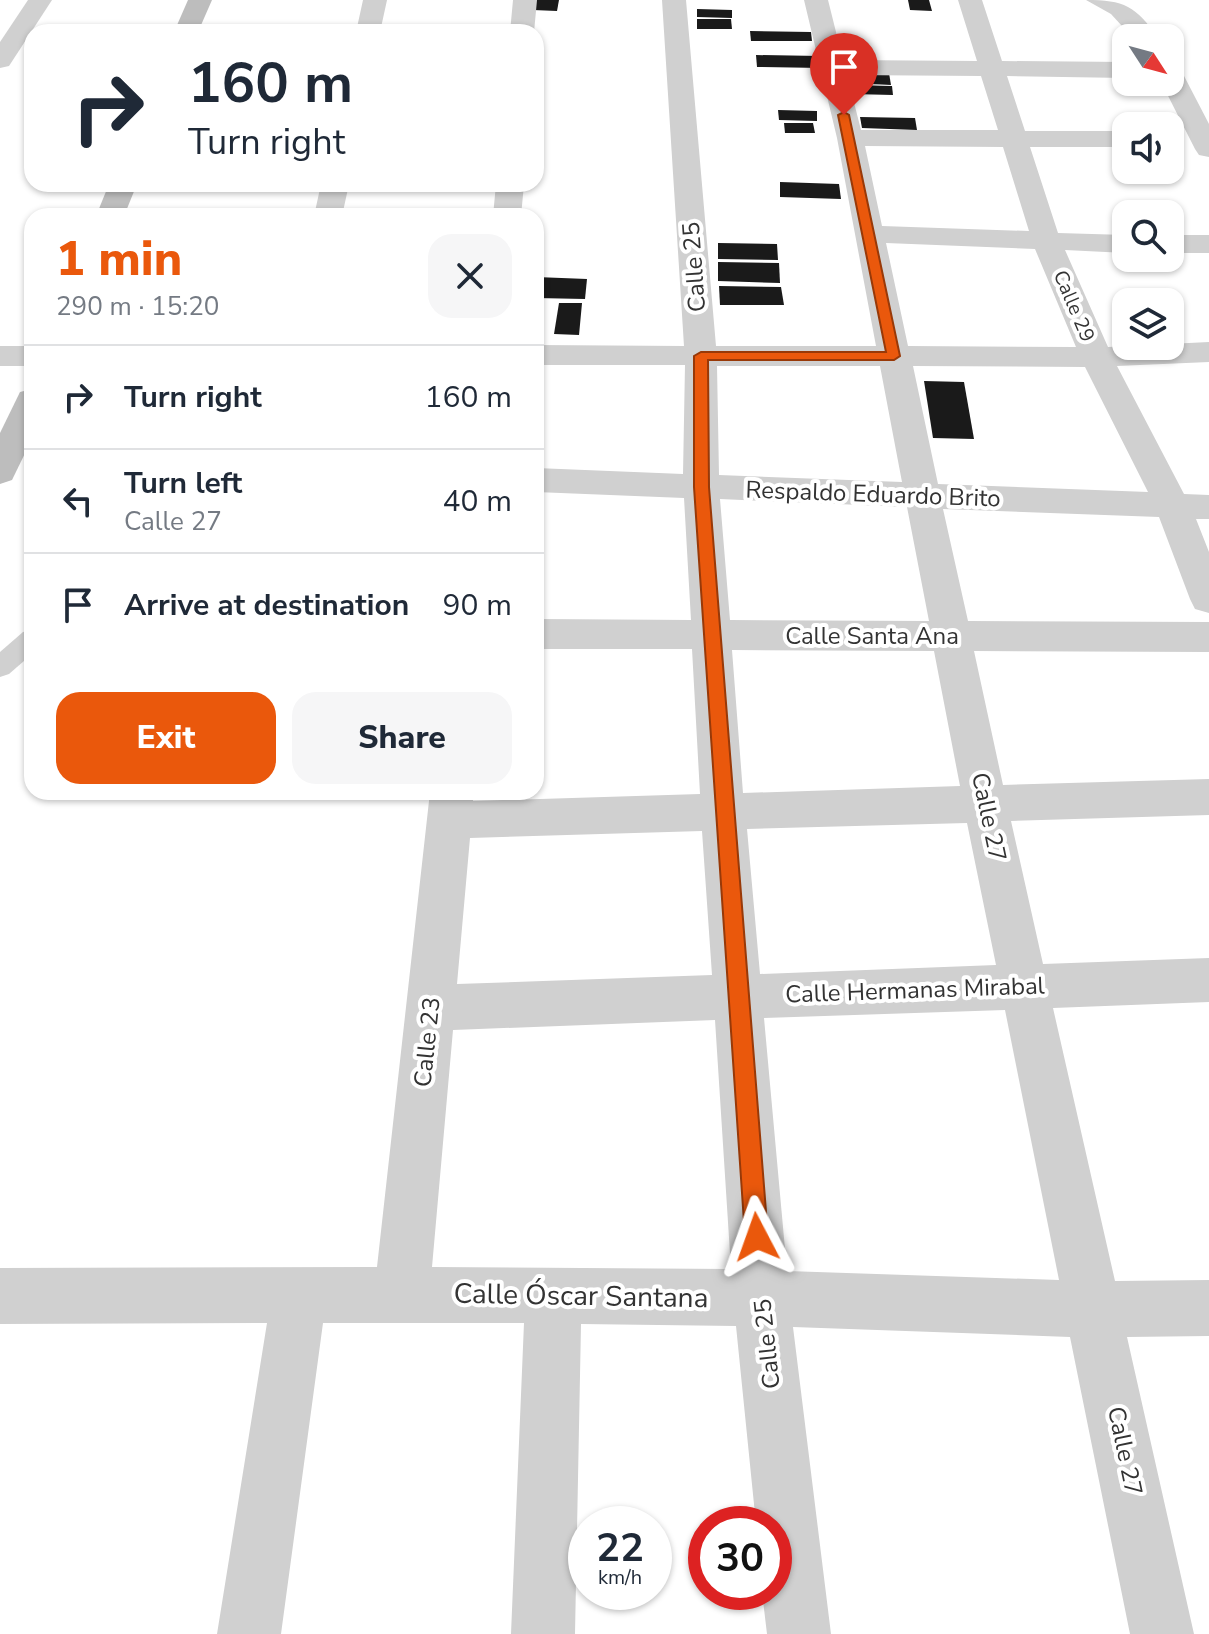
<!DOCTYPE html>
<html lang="en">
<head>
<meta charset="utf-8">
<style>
  :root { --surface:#fff; --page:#f6f6f7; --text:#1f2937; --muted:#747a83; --line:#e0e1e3; --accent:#ea580c }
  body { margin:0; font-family:"Nunito Sans",sans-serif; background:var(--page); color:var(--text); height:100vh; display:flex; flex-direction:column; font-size:30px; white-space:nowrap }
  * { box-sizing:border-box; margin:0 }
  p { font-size:26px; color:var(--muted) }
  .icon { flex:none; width:44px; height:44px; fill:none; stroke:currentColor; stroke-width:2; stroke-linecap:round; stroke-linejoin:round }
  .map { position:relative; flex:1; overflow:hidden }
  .sheet { position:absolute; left:24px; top:208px; width:520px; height:592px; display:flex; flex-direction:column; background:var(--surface); border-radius:24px; box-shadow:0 2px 6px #0004 }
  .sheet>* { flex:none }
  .banner { position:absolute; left:24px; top:24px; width:520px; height:168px; border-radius:24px; box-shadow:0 2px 6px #0004; background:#fff; color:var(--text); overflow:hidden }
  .needle { width:52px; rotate:126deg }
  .buttons { position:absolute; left:1112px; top:24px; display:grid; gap:16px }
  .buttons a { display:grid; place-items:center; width:72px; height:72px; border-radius:16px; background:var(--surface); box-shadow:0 2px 6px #0004; font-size:40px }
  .speed { position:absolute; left:568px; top:1506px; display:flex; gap:16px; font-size:40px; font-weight:700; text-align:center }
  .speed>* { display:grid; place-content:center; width:104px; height:104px; border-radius:50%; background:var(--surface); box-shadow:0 2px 6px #0004; line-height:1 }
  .speed small { font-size:20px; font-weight:400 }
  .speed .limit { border:12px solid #d22; background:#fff; color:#111 }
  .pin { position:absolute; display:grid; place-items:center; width:68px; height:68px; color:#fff; margin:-82px -34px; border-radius:50% 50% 50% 0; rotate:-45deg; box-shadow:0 0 8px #0007 }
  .pin .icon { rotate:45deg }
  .me { position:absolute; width:88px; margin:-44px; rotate:356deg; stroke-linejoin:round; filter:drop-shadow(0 0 6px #0008) }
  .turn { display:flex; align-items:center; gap:28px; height:168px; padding:0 32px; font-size:36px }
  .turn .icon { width:104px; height:104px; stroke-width:2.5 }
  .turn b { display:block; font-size:56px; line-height:68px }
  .round { display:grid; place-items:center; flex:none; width:84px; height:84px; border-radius:24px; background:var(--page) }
  .summary { display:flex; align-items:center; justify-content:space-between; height:136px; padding:0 32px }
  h1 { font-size:48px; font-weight:800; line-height:60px; color:var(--accent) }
  .cta { display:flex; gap:16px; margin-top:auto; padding:16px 32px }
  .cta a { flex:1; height:92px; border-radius:24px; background:var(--accent); color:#fff; font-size:32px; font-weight:800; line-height:92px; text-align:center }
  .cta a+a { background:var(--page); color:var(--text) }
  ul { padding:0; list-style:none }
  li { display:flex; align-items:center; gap:24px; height:104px; padding:0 32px; border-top:2px solid var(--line) }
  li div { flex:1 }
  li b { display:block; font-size:30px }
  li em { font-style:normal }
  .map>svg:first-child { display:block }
</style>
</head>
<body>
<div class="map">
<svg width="1209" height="1634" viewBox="0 0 1209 1634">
  <rect width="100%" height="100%" fill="#fff"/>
  <g fill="#1a1a1a">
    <path d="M 535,0 L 559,0 L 557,11 L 533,10 Z"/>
    <path d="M 908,0 L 929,0 L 932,11 L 910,10 Z"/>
    <path d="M 697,9 L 732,10 L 732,18 L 697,17 Z"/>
    <path d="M 697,19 L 731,19 L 732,29 L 697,29 Z"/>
    <path d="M 750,31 L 811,32 L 812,41 L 751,41 Z"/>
    <path d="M 756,55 L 820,56 L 822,68 L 757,67 Z"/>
    <path d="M 849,72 L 889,73 L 891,85 L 851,83 Z"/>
    <path d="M 851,85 L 892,86 L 893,95 L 852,94 Z"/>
    <path d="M 778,110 L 817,111 L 817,121 L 779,120 Z"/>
    <path d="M 860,117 L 915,118 L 917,130 L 862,128 Z"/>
    <path d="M 784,123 L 813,123 L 815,133 L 785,133 Z"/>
    <path d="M 780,182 L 839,184 L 841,199 L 780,197 Z"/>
    <path d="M 718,243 L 777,244 L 778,260 L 718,259 Z"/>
    <path d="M 718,262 L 779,263 L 780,283 L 718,281 Z"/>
    <path d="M 536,277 L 587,279 L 585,299 L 536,298 Z"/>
    <path d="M 719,286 L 781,287 L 784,305 L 720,305 Z"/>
    <path d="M 559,303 L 582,303 L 579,335 L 554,334 Z"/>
    <path d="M 924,381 L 964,382 L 974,439 L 933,438 Z"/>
  </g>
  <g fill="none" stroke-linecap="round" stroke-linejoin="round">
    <path fill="#d0d0d0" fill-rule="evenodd" d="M 32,630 L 32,654 L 9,674 L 0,677 L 0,652 L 23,632 Z"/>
    <g fill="#d0d0d0" fill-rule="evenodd">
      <path d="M 28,0 L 52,0 L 9,66 L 0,68 L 0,42 Z"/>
      <path d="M 363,0 L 387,0 L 380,32 L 356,32 Z"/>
      <path d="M 513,0 L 537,0 L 534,32 L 510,32 Z"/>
      <path d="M 662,0 L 686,0 L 716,346 L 876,346 L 837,138 L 804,0 L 828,0 L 843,60 L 977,61 L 958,0 L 982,0 L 1002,61 L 1126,62 L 1126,78 L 1007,76 L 1025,131 L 1126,131 L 1126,147 L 1030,147 L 1058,233 L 1126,235 L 1126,253 L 1065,250 L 1108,347 L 1209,342 L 1209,362 L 1117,366 L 1184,494 L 1209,495 L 1209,519 L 1196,519 L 1209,552 L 1209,613 L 1195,609 L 1190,599 L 1159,517 L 943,509 L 968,621 L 1209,622 L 1209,652 L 974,651 L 1003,785 L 1209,779 L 1209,815 L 1011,821 L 1043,964 L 1209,958 L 1209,1002 L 1053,1008 L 1115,1281 L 1209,1280 L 1209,1336 L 1127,1337 L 1194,1634 L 1130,1634 L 1070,1337 L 793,1327 L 831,1634 L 767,1634 L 762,1592 L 774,1592 L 774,1524 L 756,1524 L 736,1326 L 581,1324 L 575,1634 L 511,1634 L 524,1323 L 323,1323 L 281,1634 L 217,1634 L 267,1323 L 0,1324 L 0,1268 L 377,1267 L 430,792 L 474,792 L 473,801 L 700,794 L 692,649 L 536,649 L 536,619 L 691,620 L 684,498 L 536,492 L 536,468 L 683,474 L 685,365 L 536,365 L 536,345 L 684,346 ZM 847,75 L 981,76 L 998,130 L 861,130 ZM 865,146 L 1003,147 L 1029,231 L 882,226 ZM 886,243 L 1035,249 L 1076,347 L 908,346 ZM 717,366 L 880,366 L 902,482 L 719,475 ZM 913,366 L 1085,367 L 1148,492 L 938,484 ZM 720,499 L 907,507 L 929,621 L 730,620 ZM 732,650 L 934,651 L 960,786 L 743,793 ZM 967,823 L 996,965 L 760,974 L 747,829 ZM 702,831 L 712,975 L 457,984 L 470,838 ZM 1005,1010 L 1059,1280 L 787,1271 L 764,1018 ZM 715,1020 L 731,1269 L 432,1267 L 453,1030 Z"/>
      <path d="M 1086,0 C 1124,0 1136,6 1158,38 L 1133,38 L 1111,14 Z"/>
      <path d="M 1170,66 L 1183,74 L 1209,124 L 1209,157 L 1199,155 L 1195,149 L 1161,82 L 1170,82 Z"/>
      <path d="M 321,184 L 349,184 L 342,216 L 314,216 Z"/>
      <path d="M 496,184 L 524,184 L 521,216 L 493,216 Z"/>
      <rect x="1170" y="235" width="39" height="18"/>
      <rect x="0" y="346" width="32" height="20"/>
    </g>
    <g fill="#bdbdbd" fill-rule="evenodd">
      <path d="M 188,0 L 212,0 L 198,32 L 174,32 Z"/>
      <path d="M 109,184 L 137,184 L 124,216 L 96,216 Z"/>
      <path d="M 32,389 L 32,439 L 12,480 L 0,484 L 0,433 L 20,392 Z"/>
    </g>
  </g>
  <path fill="#ea580c" stroke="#983908" stroke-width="2" d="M 844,112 L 849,115 L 900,356 L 894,360 L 708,360 L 709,487 L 768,1237 L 765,1245 L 757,1249 L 749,1245 L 745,1237 L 694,487 L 694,356 L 701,352 L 886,352 L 838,115 Z"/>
  <g text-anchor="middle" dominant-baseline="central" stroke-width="8" stroke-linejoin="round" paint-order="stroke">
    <g font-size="20" fill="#333" stroke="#fff">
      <text transform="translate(1074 306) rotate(67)">Calle 29</text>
    </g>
    <g font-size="24" fill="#333" stroke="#fff">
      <text transform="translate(694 267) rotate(-94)">Calle 25</text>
      <text transform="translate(873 494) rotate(2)">Respaldo Eduardo Brito</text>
      <text x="872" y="636">Calle Santa Ana</text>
      <text transform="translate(989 817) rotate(78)">Calle 27</text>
      <text transform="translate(915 990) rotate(-2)">Calle Hermanas Mirabal</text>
      <text transform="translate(427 1042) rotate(-84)">Calle 23</text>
      <text transform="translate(767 1344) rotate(-96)">Calle 25</text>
      <text transform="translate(1125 1451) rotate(78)">Calle 27</text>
    </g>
    <g font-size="28" fill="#333" stroke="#fff">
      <text transform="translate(581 1296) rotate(1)">Calle Óscar Santana</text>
    </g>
  </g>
</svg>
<div class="buttons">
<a><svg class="needle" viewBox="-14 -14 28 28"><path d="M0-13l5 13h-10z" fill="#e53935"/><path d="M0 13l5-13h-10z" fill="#747a83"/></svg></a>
<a><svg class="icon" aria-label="sound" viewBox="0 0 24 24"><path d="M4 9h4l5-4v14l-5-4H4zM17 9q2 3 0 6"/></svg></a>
<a><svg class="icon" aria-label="search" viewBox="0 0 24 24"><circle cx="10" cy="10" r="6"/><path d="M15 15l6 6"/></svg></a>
<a><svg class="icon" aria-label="layers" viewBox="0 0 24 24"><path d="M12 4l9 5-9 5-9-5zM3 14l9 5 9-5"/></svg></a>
</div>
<div class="speed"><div>22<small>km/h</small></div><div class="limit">30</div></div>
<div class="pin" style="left:844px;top:115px;background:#d93025"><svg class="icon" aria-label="arrive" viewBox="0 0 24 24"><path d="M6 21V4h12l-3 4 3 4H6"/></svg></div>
<svg class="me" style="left:757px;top:1237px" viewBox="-20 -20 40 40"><path d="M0-17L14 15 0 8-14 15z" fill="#ea580c" stroke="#fff" stroke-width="4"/></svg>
<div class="banner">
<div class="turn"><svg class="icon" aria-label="right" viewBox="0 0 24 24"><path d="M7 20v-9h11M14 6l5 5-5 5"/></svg><div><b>160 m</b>Turn right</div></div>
</div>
<section class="sheet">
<div class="summary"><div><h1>1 min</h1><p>290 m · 15:20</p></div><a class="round"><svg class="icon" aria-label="close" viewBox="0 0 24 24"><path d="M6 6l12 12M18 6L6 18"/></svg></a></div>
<ul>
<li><svg class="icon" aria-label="right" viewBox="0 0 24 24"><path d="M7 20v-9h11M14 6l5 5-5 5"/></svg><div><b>Turn right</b></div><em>160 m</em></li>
<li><svg class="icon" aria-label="left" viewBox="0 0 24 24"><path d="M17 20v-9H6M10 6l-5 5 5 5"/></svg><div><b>Turn left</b><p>Calle 27</p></div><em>40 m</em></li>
<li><svg class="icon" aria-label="arrive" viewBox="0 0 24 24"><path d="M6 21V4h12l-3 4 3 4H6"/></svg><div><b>Arrive at destination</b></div><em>90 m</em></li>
</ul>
<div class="cta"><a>Exit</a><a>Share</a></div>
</section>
</div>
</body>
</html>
